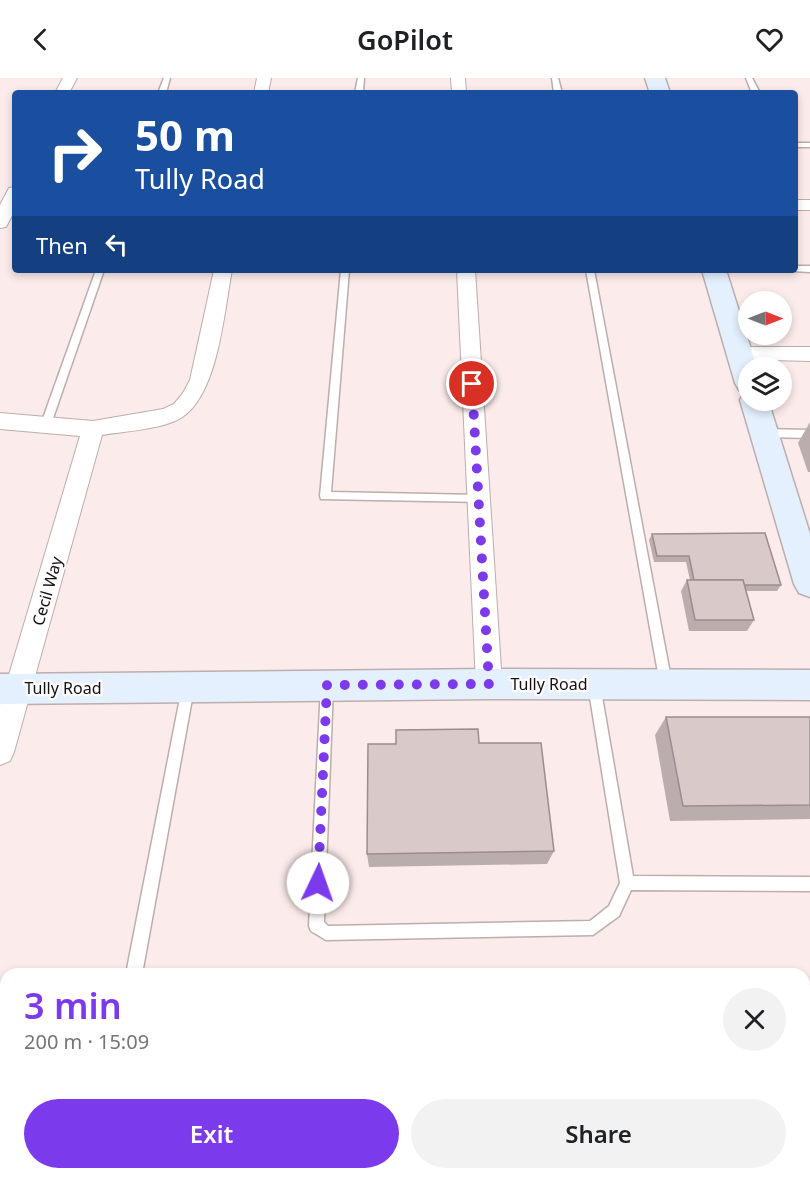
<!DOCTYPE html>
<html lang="en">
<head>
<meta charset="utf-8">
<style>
  :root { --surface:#fff; --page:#f2f2f2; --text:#202124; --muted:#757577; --accent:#7c3aed }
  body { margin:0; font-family:"Noto Sans",sans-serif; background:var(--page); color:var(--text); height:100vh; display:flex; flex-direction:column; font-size:22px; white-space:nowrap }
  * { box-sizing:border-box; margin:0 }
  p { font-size:20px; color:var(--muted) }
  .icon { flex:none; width:33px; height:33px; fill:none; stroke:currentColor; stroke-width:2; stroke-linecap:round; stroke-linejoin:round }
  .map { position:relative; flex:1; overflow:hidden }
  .sheet { position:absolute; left:0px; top:890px; width:810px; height:212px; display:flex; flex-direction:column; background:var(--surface); border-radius:18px 18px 0 0; box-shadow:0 3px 9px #0003 }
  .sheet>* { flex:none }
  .banner { position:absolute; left:12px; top:12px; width:786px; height:183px; border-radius:6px; box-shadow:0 3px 9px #0003; background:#1a4fa0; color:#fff; overflow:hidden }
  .needle { width:39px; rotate:90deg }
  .tools { position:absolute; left:738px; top:213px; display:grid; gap:12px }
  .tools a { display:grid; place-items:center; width:54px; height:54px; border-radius:50%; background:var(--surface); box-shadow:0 3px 9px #0003; font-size:30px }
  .pin { position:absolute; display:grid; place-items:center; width:51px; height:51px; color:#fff; margin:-26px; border:3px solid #fff; border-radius:50%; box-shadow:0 2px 6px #0007 }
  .me { position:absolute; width:66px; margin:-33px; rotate:3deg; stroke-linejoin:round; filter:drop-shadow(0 0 4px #0008) }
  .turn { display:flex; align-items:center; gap:21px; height:126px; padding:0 24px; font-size:27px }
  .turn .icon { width:78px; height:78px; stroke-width:2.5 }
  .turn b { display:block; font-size:42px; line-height:51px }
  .then { display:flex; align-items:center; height:57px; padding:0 24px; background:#0003; gap:12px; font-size:22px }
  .round { display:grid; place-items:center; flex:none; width:63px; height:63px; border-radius:32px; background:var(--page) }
  .headline { display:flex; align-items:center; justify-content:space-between; height:102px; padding:0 24px }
  h1 { font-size:36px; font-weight:600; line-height:45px; color:var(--accent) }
  .primary-button { display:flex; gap:12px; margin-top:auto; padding:12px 24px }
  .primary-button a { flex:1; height:69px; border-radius:36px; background:var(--accent); color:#fff; font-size:24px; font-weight:600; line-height:69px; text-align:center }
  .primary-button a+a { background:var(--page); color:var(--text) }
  header { display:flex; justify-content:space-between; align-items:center; height:78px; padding:0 24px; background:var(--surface); font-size:27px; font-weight:600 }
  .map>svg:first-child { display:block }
</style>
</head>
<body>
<header><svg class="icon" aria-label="back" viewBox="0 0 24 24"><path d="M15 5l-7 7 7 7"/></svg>GoPilot<svg class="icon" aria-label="heart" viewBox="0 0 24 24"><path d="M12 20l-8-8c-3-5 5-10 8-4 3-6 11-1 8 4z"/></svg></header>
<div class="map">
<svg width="810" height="1100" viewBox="0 0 810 1100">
  <rect width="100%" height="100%" fill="#fcebeb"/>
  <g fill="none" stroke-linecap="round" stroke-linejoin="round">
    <defs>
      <g id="lane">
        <path d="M 164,0 L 170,0 L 166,15 L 158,15 Z"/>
        <path d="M 358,0 L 364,0 L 363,15 L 355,15 Z"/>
        <path d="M 552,0 L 558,0 L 562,15 L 554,15 Z"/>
        <path d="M 746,0 L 752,0 L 760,15 L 752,15 Z"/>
        <rect x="795" y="65" width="15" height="4"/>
        <path d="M 795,188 L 810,188 L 810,194 L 792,193 L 795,192 Z"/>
        <path d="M 96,192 L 104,192 L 51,346 L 50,349 L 42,349 L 41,346 Z"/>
        <path d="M 341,192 L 349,192 L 331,414 L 478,417 L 482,418 L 483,421 L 482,424 L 321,421 L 320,418 Z"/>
        <path d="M 586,192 L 594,192 L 672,606 L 670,610 L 666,612 L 662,610 L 660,606 Z"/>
        <path d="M 763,351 L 810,352 L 810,360 L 763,359 L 758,355 Z"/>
        <path d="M 594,601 L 598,603 L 600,607 L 633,798 L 810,799 L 810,813 L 631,812 L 619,838 L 593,857 L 326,862 L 311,853 L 309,848 L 321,608 L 323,604 L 327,602 L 331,604 L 333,608 L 324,844 L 328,848 L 590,843 L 609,828 L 620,805 L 588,607 L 590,603 Z"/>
        <path d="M 188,604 L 192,606 L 194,610 L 142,896 L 126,896 L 182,610 L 184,606 Z"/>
        <path d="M 87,1095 L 105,1095 L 104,1100 L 86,1100 Z"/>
      </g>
      <g id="street">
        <path d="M 63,0 L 77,0 L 69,15 L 55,15 Z"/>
        <path d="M 257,0 L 271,0 L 268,15 L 254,15 Z"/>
        <path d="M 451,0 L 465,0 L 466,15 L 452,15 Z"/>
        <path d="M 15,109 L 15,132 L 6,149 L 0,150 L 0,127 L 9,110 Z"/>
        <rect x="795" y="122" width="15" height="10"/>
        <path d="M 214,192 L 232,192 C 224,233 218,326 175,343 C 154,352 125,353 102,357 L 14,674 L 10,683 L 0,687 L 0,627 L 80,358 L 0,351 L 0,335 L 93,343 L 163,331 L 174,326 L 183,315 L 190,302 Z"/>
        <path d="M 457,192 L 475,192 L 502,606 L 498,614 L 489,618 L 480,614 L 476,606 Z"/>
        <path d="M 739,269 L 810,269 L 810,283 L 732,281 L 729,276 L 732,271 Z"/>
      </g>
      <g id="secondary">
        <path d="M 645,0 L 665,0 L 670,15 L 650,15 Z"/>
        <path d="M 702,192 L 726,192 L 757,290 L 748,290 L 748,314 L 739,312 L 735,305 Z"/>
        <path d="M 748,314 L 748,322 L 768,322 L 810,456 L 810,519 L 799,515 L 794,506 L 740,322 L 744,315 Z"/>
        <path d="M 489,591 L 810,592 L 810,622 L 489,621 L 0,626 L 0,596 Z"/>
      </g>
    </defs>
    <use href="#lane" stroke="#bdadad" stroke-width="3"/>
    <use href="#street" stroke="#bdadad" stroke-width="2"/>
    <use href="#secondary" stroke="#bdadad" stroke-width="3"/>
    <use href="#lane" fill="#fff" fill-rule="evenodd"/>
    <use href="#street" fill="#fff" fill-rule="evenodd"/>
    <use href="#secondary" fill="#e5f0fe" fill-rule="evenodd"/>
  </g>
  <g fill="#bbadad">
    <path d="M 810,344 L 810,394 L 808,394 L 798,365 Z"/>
    <path d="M 652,456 L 781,507 L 777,513 L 746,513 L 754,542 L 747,553 L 689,553 L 681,513 L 687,502 L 690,502 L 686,484 L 654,484 L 649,462 Z"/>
    <path d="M 666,639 L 810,639 L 810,741 L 670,743 L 655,657 Z"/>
    <path d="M 479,665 L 554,773 L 547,786 L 369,789 L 367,776 Z"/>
  </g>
  <g fill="#dac9c9" stroke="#998d8d" stroke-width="1.5">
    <path d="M 765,455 L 781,507 L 744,507 L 743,502 L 694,502 L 689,478 L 657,478 L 652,456 Z"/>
    <path d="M 687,502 L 743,502 L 754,542 L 695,542 Z"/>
    <path d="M 666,639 L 810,639 L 810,727 L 683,728 Z"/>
    <path d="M 478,651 L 479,665 L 541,665 L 554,773 L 367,776 L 368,666 L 396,666 L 396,652 Z"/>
  </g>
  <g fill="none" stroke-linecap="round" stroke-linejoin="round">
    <path stroke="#7c3aed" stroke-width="10" stroke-dasharray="0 18" d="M 318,805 L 327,607 L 489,606 L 472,306"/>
  </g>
  <g text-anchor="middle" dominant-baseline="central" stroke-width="4.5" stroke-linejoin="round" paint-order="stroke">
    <g font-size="16" fill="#150f0f" stroke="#fdfdfd">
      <text transform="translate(47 513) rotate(-74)">Cecil Way</text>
      <text x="549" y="606">Tully Road</text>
      <text x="63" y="610">Tully Road</text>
    </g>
  </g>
</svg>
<div class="tools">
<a><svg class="needle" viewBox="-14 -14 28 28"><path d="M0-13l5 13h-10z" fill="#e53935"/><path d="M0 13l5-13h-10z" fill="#757577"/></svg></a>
<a><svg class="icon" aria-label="layers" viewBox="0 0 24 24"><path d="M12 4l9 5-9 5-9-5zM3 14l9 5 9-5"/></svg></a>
</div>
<div class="pin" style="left:472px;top:306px;background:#d93025"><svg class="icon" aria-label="arrive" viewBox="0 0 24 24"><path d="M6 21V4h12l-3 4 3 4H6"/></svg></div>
<svg class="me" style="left:318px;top:805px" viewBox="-20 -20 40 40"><circle r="19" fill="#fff"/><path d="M0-13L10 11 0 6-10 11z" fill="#7c3aed"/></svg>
<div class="banner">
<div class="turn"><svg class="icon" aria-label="right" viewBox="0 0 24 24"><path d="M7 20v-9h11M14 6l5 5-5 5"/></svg><div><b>50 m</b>Tully Road</div></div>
<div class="then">Then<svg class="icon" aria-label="left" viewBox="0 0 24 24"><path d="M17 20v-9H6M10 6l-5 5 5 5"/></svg></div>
</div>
<section class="sheet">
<div class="headline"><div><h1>3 min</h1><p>200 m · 15:09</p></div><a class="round"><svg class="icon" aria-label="close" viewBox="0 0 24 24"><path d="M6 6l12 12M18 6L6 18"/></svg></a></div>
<div class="primary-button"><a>Exit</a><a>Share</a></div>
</section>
</div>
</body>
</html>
